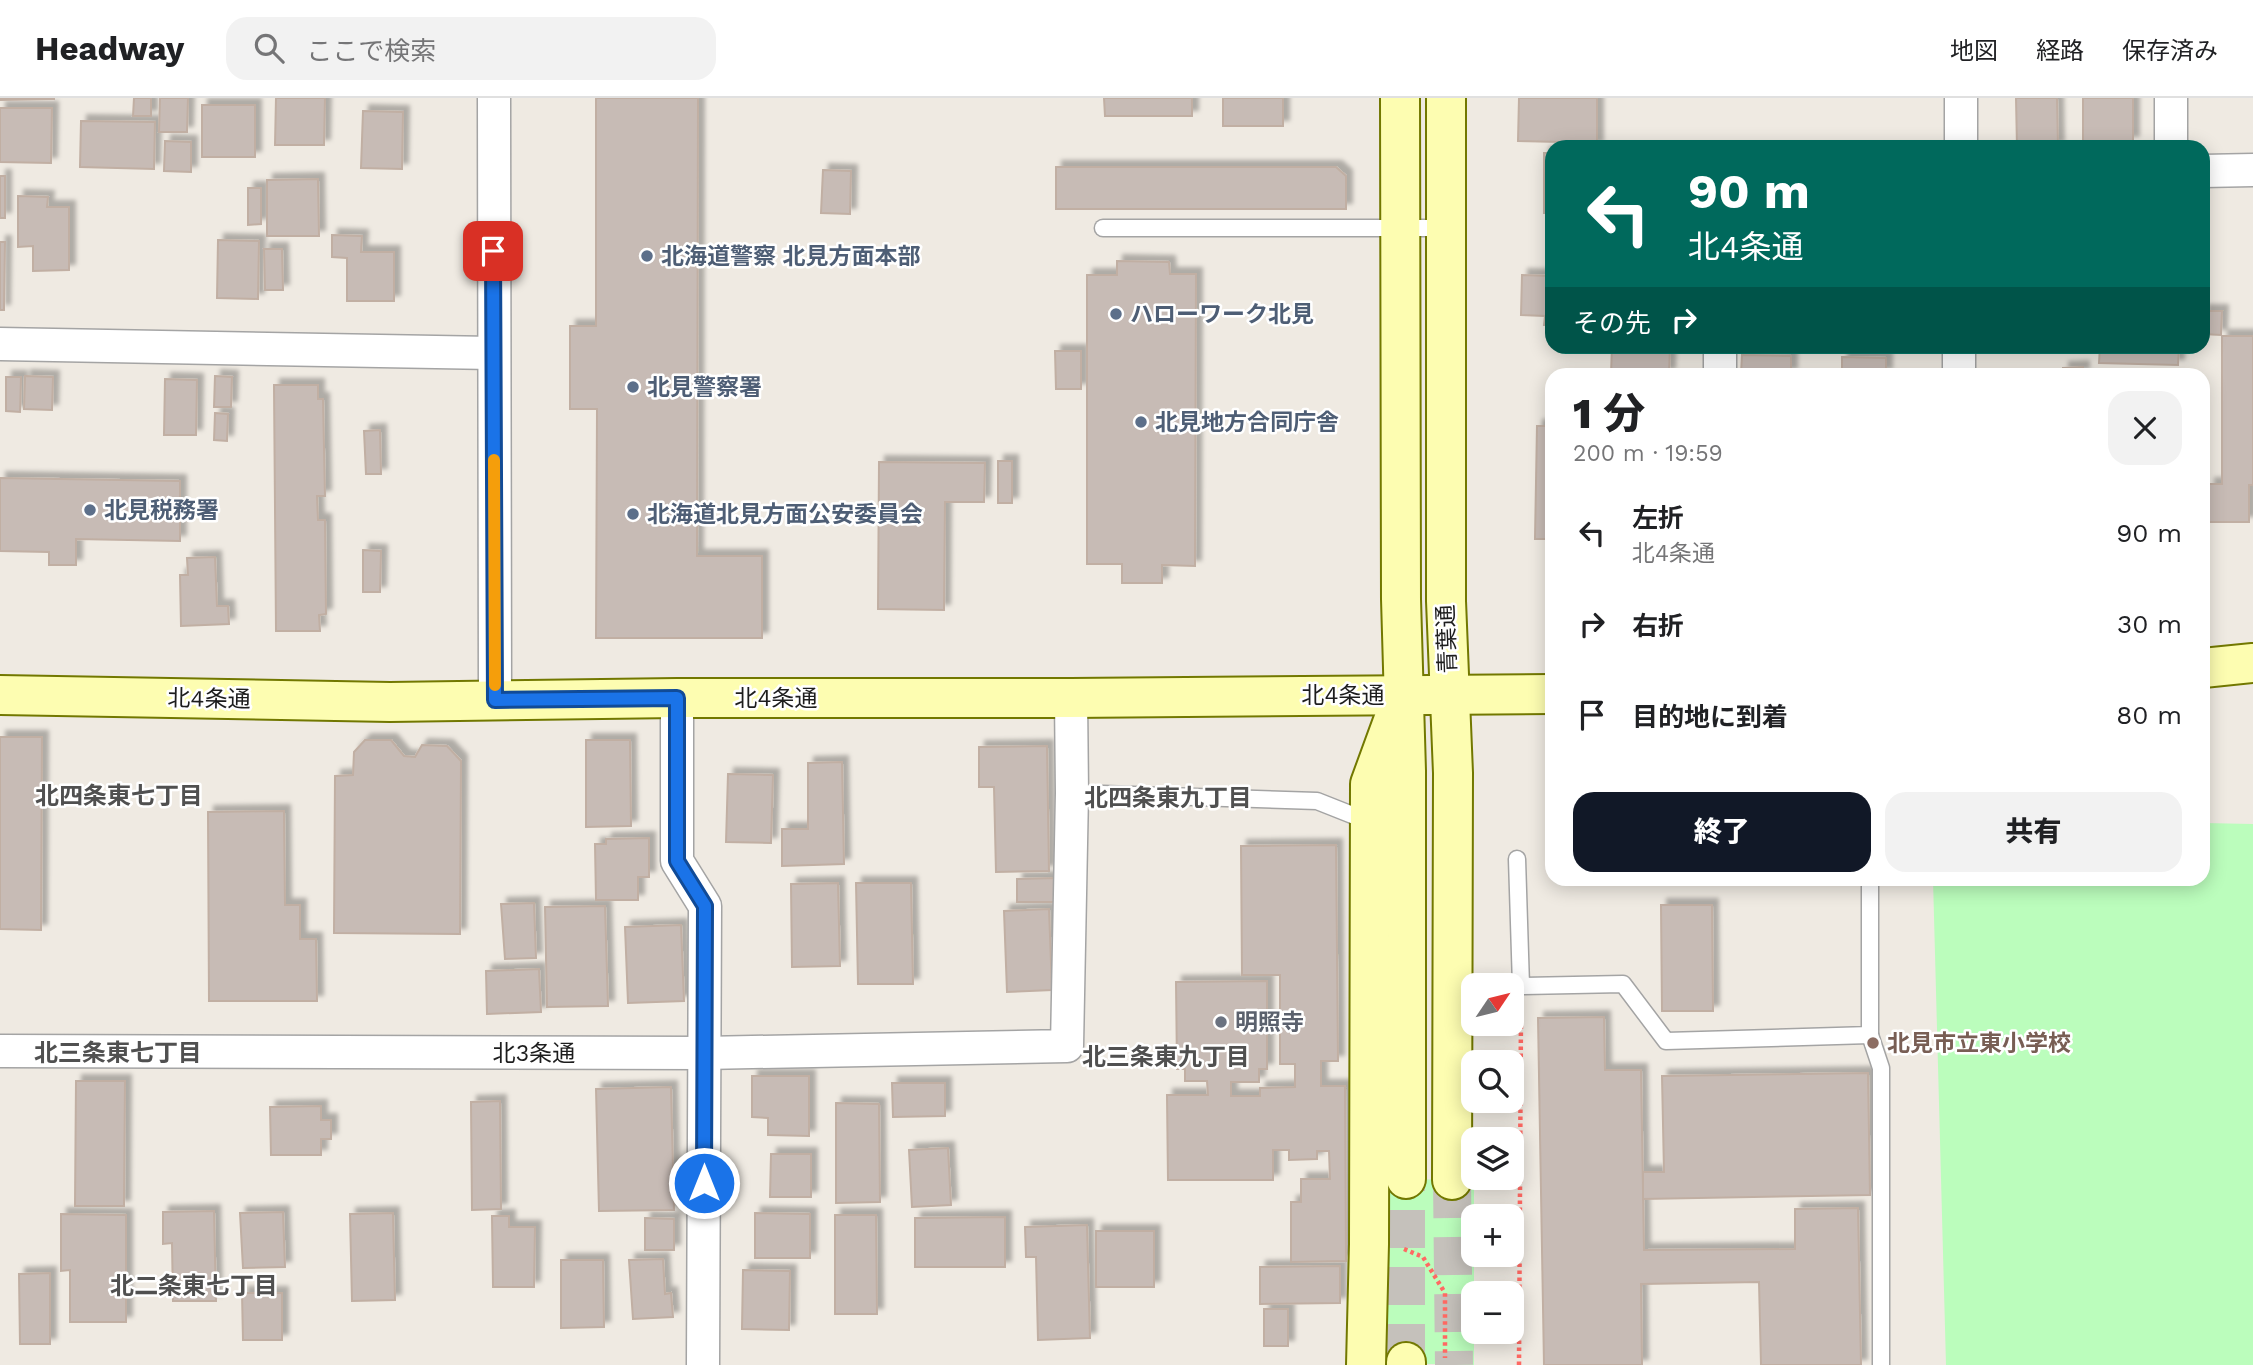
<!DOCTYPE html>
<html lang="ja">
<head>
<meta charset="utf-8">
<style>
  :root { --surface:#fff; --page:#f2f2f2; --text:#202124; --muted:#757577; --line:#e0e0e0; --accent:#111827 }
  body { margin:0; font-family:"Work Sans","Noto Sans JP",sans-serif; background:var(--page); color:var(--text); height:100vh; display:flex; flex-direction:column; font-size:26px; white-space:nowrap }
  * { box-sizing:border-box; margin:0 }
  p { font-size:23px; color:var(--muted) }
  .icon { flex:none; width:38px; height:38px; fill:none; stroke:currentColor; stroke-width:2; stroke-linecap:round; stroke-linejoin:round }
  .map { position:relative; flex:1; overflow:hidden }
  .drawer { position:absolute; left:1545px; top:270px; width:665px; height:518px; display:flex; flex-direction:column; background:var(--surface); border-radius:21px; box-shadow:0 4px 18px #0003 }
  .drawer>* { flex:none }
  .top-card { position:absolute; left:1545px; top:42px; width:665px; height:214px; border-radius:21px; box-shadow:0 4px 18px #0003; background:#00695c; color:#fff; overflow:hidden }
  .needle { width:46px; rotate:55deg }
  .buttons { position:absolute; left:1461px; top:875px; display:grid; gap:14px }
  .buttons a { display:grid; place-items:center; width:63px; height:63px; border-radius:14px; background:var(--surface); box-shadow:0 4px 18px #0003; font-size:35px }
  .pin { position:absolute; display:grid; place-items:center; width:60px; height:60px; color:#fff; margin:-30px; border-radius:14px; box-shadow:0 4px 10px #0006 }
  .me { position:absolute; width:77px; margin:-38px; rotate:0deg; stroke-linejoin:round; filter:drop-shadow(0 0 5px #0008) }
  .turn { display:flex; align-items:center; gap:24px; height:147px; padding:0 28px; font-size:32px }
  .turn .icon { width:91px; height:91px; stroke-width:2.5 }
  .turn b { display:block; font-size:49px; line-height:60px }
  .then { display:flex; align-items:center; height:66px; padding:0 28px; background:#0003; gap:14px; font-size:26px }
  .round { display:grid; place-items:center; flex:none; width:74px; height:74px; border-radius:21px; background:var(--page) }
  .headline { display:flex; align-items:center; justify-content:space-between; height:119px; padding:0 28px }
  h1 { font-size:42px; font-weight:800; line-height:52px }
  .button { display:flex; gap:14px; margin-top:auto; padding:14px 28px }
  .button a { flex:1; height:80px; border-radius:21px; background:var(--accent); color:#fff; font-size:28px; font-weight:800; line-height:80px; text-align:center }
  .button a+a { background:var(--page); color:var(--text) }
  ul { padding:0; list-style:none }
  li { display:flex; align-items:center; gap:21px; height:91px; padding:0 28px }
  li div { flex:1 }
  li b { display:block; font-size:26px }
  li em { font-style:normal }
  header { display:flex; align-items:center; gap:42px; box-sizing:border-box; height:98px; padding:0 35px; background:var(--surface); border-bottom:2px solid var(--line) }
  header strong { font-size:33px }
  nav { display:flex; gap:38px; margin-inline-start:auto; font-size:24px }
  .search { width:490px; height:63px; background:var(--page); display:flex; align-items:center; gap:18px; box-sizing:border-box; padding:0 24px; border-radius:21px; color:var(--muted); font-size:26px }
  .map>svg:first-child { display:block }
</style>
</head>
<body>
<header>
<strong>Headway</strong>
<div class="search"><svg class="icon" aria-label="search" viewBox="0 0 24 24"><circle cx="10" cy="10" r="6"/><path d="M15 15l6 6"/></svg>ここで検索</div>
<nav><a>地図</a><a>経路</a><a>保存済み</a></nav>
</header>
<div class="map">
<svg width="2253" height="1267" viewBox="0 0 2253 1267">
  <defs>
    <filter id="shadow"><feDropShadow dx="6" dy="-6" stdDeviation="2" flood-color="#0004"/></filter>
  </defs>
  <rect width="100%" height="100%" fill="#efeae2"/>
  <g fill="#bbfdbc">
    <path d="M 2203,725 L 2253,726 L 2253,1267 L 1946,1267 L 1933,781 L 2203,780 Z"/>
    <path d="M 1388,1081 L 1474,1082 L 1474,1267 L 1388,1265 Z"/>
  </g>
  <g fill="#c7bbb5" stroke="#c1afa3" stroke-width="2" filter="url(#shadow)">
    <path d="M 0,0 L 54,0 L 54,1 L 0,2 Z"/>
    <path d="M 134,0 L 151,0 L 151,18 L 133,18 Z"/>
    <path d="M 160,0 L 188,0 L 187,34 L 159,34 Z"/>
    <path d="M 276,0 L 325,0 L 324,47 L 275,47 Z"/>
    <path d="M 596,0 L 698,0 L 697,458 L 762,458 L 762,540 L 596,540 L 597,311 L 570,311 L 570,228 L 596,228 Z"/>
    <path d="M 1104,0 L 1192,0 L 1192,18 L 1105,18 Z"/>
    <rect x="1223" y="0" width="60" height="28"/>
    <path d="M 1519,0 L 1597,0 L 1597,49 L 1561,49 L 1561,44 L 1518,43 Z"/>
    <path d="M 2016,0 L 2057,0 L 2058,49 L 2017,49 Z"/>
    <path d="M 2083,0 L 2133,0 L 2133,44 L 2083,43 Z"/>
    <rect x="202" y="7" width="53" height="52"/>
    <path d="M 0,10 L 52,10 L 51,65 L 0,64 Z"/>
    <path d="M 363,13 L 403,14 L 402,71 L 361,70 Z"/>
    <path d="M 81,23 L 155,24 L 154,71 L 80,69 Z"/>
    <path d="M 165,43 L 191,44 L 191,74 L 164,73 Z"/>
    <rect x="1544" y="55" width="8" height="60"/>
    <path d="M 1056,69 L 1336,69 L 1346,78 L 1346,111 L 1056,111 Z"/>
    <path d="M 823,72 L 851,73 L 850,116 L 821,115 Z"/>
    <rect x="0" y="78" width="5" height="42"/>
    <path d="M 318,81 L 319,138 L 267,138 L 267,82 Z"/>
    <path d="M 248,90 L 261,90 L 261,126 L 248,127 Z"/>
    <path d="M 18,98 L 48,99 L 47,109 L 69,109 L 69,172 L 33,173 L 33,148 L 18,149 Z"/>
    <path d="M 332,137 L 362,138 L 361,154 L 394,154 L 394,203 L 347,203 L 347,160 L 332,159 Z"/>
    <path d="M 218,142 L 259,143 L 258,201 L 217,200 Z"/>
    <path d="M 0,144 L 5,144 L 4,212 L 0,212 Z"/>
    <path d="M 264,151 L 282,151 L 283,192 L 265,192 Z"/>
    <path d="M 1117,163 L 1169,164 L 1170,176 L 1196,176 L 1195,468 L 1162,467 L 1162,485 L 1122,485 L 1122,466 L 1087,466 L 1087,177 L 1117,177 Z"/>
    <path d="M 1522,177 L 1552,178 L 1552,227 L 1544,227 L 1545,218 L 1521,217 Z"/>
    <path d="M 2203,213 L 2222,213 L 2221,237 L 2203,236 Z"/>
    <path d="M 2222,238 L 2253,238 L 2253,387 L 2249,387 L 2249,424 L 2209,424 L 2209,386 L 2222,386 Z"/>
    <path d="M 1612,248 L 1670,248 L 1669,276 L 1611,276 Z"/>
    <path d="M 1851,248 L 1918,248 L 1918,254 L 1851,252 Z"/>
    <path d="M 2100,248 L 2179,248 L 2178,267 L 2099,265 Z"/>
    <path d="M 1055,253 L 1081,253 L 1081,291 L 1056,291 Z"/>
    <path d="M 1742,257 L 1791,258 L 1791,276 L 1741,276 Z"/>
    <path d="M 1842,259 L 1886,260 L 1886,276 L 1842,276 Z"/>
    <path d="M 2083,269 L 2083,276 L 2063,276 L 2063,270 Z"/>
    <path d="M 25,278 L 53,279 L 52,312 L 24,311 Z"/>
    <path d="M 215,278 L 232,279 L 231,309 L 214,309 Z"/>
    <path d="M 6,279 L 21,279 L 20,314 L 6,313 Z"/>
    <path d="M 165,281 L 197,282 L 196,337 L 164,337 Z"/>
    <path d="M 274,287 L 318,287 L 318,301 L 323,301 L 325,398 L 317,398 L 318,422 L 325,422 L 326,516 L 319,517 L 320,533 L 276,533 Z"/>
    <path d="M 215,315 L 228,316 L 227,343 L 214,342 Z"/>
    <path d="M 1548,318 L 1552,318 L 1552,441 L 1535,441 L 1537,328 L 1548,328 Z"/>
    <path d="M 380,332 L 381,376 L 366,376 L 364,333 Z"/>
    <rect x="998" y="363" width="14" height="42"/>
    <path d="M 879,364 L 985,365 L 984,404 L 945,404 L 944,512 L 878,511 Z"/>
    <path d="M 0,380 L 180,383 L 180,443 L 76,441 L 76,467 L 49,467 L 49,454 L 0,453 Z"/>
    <path d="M 363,452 L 381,453 L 380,494 L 363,494 Z"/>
    <path d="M 215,459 L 217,508 L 228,508 L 229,526 L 181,528 L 180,477 L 188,477 L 187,460 Z"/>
    <path d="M 0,639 L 42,639 L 41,832 L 0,831 Z"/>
    <path d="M 365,642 L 391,642 L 404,658 L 415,659 L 422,647 L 447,648 L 461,663 L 460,836 L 334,835 L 335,678 L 353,677 L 354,654 Z"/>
    <path d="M 586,642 L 630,642 L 631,728 L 586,729 Z"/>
    <path d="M 1047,648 L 1049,773 L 996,774 L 994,689 L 979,689 L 979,649 Z"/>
    <path d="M 842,664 L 844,766 L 782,768 L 782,731 L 808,731 L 808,665 Z"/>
    <path d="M 728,676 L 773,677 L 771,745 L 726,744 Z"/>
    <path d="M 284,713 L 285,807 L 300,807 L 300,841 L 316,841 L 317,903 L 209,903 L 208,714 Z"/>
    <path d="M 649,740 L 649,779 L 638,779 L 638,802 L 596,802 L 595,746 L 606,746 L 606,741 Z"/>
    <path d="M 1336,747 L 1338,963 L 1321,963 L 1321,988 L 1345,988 L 1346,1163 L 1291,1164 L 1291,1104 L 1301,1104 L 1301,1081 L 1330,1081 L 1329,1053 L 1317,1053 L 1317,1061 L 1289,1062 L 1289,1052 L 1273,1052 L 1273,1082 L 1168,1082 L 1167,997 L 1208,997 L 1207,983 L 1185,983 L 1185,971 L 1177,971 L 1176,884 L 1267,883 L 1267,971 L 1259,971 L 1259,984 L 1231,984 L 1231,998 L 1260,998 L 1260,990 L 1295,989 L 1295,966 L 1280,966 L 1280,877 L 1242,877 L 1241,748 Z"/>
    <path d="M 1057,780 L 1058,804 L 1017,804 L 1017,781 Z"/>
    <path d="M 838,785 L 840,868 L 792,869 L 791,786 Z"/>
    <path d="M 856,785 L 911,785 L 913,886 L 858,886 Z"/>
    <path d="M 534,805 L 536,860 L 505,861 L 501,806 Z"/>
    <path d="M 1661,807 L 1712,807 L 1713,913 L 1662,913 Z"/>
    <path d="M 605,808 L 608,908 L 547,909 L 545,809 Z"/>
    <path d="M 1049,811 L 1052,892 L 1007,894 L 1004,813 Z"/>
    <path d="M 681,827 L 684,903 L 628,905 L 625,829 Z"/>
    <path d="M 539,871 L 541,914 L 487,916 L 486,873 Z"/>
    <path d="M 1604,919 L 1605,972 L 1641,972 L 1644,1152 L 1795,1151 L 1795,1111 L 1858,1110 L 1861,1267 L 1761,1267 L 1759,1184 L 1641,1186 L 1642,1267 L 1544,1267 L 1538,920 Z"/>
    <path d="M 1868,975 L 1870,1097 L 1643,1101 L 1643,1074 L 1664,1074 L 1662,978 Z"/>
    <path d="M 752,978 L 809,978 L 809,1038 L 768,1037 L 768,1020 L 752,1019 Z"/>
    <path d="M 76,983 L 125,983 L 124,1108 L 75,1108 Z"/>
    <path d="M 892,985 L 945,985 L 945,1018 L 893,1019 Z"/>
    <path d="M 671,989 L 674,1112 L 599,1113 L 596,991 Z"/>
    <path d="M 500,1003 L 501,1111 L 472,1112 L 471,1004 Z"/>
    <path d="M 836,1005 L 879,1006 L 880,1104 L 836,1105 Z"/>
    <path d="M 321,1008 L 321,1022 L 331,1022 L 331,1041 L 321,1041 L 321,1057 L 271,1057 L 270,1009 Z"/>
    <path d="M 948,1050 L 951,1107 L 912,1109 L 909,1052 Z"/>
    <path d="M 771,1056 L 811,1056 L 811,1099 L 770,1099 Z"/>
    <path d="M 214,1113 L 216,1203 L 173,1203 L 172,1145 L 163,1146 L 163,1114 Z"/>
    <path d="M 283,1114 L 285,1169 L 243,1170 L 240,1115 Z"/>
    <path d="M 393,1115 L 395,1202 L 352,1203 L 350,1116 Z"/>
    <path d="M 755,1115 L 810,1116 L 810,1160 L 755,1160 Z"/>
    <path d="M 61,1116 L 126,1117 L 126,1224 L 70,1224 L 70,1172 L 61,1173 Z"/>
    <path d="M 835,1117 L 876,1117 L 877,1216 L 835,1216 Z"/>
    <path d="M 492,1118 L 509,1118 L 509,1129 L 535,1129 L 534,1189 L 493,1189 Z"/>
    <path d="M 1005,1119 L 1005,1169 L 915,1169 L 915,1120 Z"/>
    <path d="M 645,1120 L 674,1121 L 674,1152 L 645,1152 Z"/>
    <path d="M 1087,1127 L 1090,1240 L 1038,1242 L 1036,1159 L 1026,1159 L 1025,1129 Z"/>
    <rect x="1096" y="1133" width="58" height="56"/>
    <path d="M 663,1161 L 665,1196 L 671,1195 L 673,1219 L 633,1221 L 629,1162 Z"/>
    <path d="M 561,1162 L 603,1162 L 604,1229 L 561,1230 Z"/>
    <path d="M 1340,1168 L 1340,1205 L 1260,1206 L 1260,1169 Z"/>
    <path d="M 743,1172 L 790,1173 L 789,1232 L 742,1231 Z"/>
    <path d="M 50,1175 L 50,1246 L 20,1246 L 19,1176 Z"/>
    <path d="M 242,1195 L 282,1195 L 282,1242 L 243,1242 Z"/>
    <rect x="1264" y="1211" width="24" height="37"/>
  </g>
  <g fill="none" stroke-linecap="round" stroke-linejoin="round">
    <g stroke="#c5c1bb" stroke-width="38" stroke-dasharray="38 19" stroke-linecap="butt">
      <path d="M 1452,1082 L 1454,1267"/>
      <path d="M 1406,1264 L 1406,1081"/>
    </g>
    <defs>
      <g id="lane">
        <path d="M 1103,130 L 1446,130"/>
        <path d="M 1072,695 L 1317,703 L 1370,724"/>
        <path d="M 1517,761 L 1521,888 L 1623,886 L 1666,943 L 1870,937 L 1870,780"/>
        <path d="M 1870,937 L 1881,970 L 1881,1267"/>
      </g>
      <g id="street">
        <path d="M 494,0 L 495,602"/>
        <path d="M 1961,0 L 1961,49"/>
        <path d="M 2171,0 L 2171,49"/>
        <path d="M 2203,73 L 2253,72"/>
        <path d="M 0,246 L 492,255"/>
        <path d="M 1720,276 L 1720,248"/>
        <path d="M 1959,276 L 1959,248"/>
        <path d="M 677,600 L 677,763 L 705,808 L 703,1267"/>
        <path d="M 0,953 L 704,955 L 1067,948 L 1072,695 L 1071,600"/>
      </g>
      <g id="secondary">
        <path d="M 1400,0 L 1401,501 L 1406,673 L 1406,1081"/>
        <path d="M 1446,0 L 1446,503 L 1453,675 L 1452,1082"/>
        <path d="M 2203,570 L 2253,565"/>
        <path d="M 0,597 L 390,604 L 677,600 L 1071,600 L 1552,596"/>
        <path d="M 1406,1264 L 1406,1267"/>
        <path d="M 1366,1267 L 1369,1146 L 1370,686 L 1397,612"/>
      </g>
    </defs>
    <use href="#lane" stroke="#a4a4a4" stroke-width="19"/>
    <use href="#street" stroke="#a4a4a4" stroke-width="35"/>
    <use href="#secondary" stroke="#727800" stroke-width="42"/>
    <g stroke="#ff6963" stroke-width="4.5" stroke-dasharray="3.5 3.5" stroke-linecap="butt">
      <path d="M 1404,1151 L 1423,1159 L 1445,1195 L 1445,1260"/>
      <path d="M 1519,1267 L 1521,914"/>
    </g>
    <use href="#lane" stroke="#fff" stroke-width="16"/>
    <use href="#street" stroke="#fff" stroke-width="32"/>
    <use href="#secondary" stroke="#fdfdb1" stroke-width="38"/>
  </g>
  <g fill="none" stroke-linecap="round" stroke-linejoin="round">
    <defs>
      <path id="route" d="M 493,153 L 495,602 L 677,600 L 677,763 L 705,808 L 704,1085"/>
    </defs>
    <use href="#route" stroke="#114b97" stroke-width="18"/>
    <use href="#route" stroke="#1a73e8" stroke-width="12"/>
    <path stroke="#f59e0b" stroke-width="12" d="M 494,362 L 495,587"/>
  </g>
  <g fill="#5c6f8a" stroke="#fff" stroke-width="2.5">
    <circle cx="647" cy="158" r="7"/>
    <circle cx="1116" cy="216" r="7"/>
    <circle cx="633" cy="289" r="7"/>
    <circle cx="1141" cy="324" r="7"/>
    <circle cx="90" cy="412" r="7"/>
    <circle cx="633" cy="416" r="7"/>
  </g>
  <circle fill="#6b7280" stroke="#fff" stroke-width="2.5" cx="1221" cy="924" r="7"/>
  <circle fill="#8d6e63" stroke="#fff" stroke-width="2.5" cx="1873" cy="945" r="7"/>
  <g text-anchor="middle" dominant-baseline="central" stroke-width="5" stroke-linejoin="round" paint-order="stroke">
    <g font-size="23" font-weight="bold" fill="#4e5e75" stroke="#fff" text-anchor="start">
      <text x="661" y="158">北海道警察 北見方面本部</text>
      <text x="1130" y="216">ハローワーク北見</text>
      <text x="647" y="289">北見警察署</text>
      <text x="1155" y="324">北見地方合同庁舎</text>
      <text x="104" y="412">北見税務署</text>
      <text x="647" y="416">北海道北見方面公安委員会</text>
    </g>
    <g font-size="23" fill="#1d1d1d" stroke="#fff">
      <text transform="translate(1447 541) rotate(-92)">青葉通</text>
      <text x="1343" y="597">北4条通</text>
      <text x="776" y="600">北4条通</text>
      <text transform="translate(209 601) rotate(1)">北4条通</text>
      <text x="534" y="955">北3条通</text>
    </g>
    <g font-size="23" font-weight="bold" fill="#5b616d" stroke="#fff" text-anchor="start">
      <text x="1235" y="924">明照寺</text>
    </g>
    <g font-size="23" font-weight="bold" fill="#785e54" stroke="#fff" text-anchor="start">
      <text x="1887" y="945">北見市立東小学校</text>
    </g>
    <g font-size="24" font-weight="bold" fill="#505050" stroke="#fff">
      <text x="119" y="698">北四条東七丁目</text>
      <text x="1168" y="700">北四条東九丁目</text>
      <text x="118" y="955">北三条東七丁目</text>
      <text x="1166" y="959">北三条東九丁目</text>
      <text x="194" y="1188">北二条東七丁目</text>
    </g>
  </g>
</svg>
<div class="buttons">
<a><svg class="needle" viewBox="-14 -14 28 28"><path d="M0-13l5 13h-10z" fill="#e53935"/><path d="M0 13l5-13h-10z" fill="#757577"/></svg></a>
<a><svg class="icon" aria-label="search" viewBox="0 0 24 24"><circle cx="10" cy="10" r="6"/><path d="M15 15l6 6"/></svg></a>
<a><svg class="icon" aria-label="layers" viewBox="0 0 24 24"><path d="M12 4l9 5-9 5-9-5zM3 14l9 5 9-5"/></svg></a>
<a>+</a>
<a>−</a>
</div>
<div class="pin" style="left:493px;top:153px;background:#d93025"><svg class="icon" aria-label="arrive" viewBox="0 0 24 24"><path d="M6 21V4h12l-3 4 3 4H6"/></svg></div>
<svg class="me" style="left:704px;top:1085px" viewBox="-20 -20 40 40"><circle r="17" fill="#1a73e8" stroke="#fff" stroke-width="3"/><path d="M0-11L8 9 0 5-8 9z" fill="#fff"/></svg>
<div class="top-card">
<div class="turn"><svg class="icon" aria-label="left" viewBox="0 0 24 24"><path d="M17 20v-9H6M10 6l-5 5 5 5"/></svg><div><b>90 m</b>北4条通</div></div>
<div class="then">その先<svg class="icon" aria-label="right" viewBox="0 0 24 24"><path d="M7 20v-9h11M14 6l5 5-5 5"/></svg></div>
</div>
<section class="drawer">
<div class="headline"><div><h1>1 分</h1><p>200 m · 19:59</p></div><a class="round"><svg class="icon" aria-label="close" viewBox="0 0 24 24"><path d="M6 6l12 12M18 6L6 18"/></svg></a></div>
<ul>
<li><svg class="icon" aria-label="left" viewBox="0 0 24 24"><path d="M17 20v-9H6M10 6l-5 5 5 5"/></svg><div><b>左折</b><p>北4条通</p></div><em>90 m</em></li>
<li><svg class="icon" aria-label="right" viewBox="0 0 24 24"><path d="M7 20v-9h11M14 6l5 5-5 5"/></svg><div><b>右折</b></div><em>30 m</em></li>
<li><svg class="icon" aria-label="arrive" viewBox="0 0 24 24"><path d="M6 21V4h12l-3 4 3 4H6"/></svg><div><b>目的地に到着</b></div><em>80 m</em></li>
</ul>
<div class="button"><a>終了</a><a>共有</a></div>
</section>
</div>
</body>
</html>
